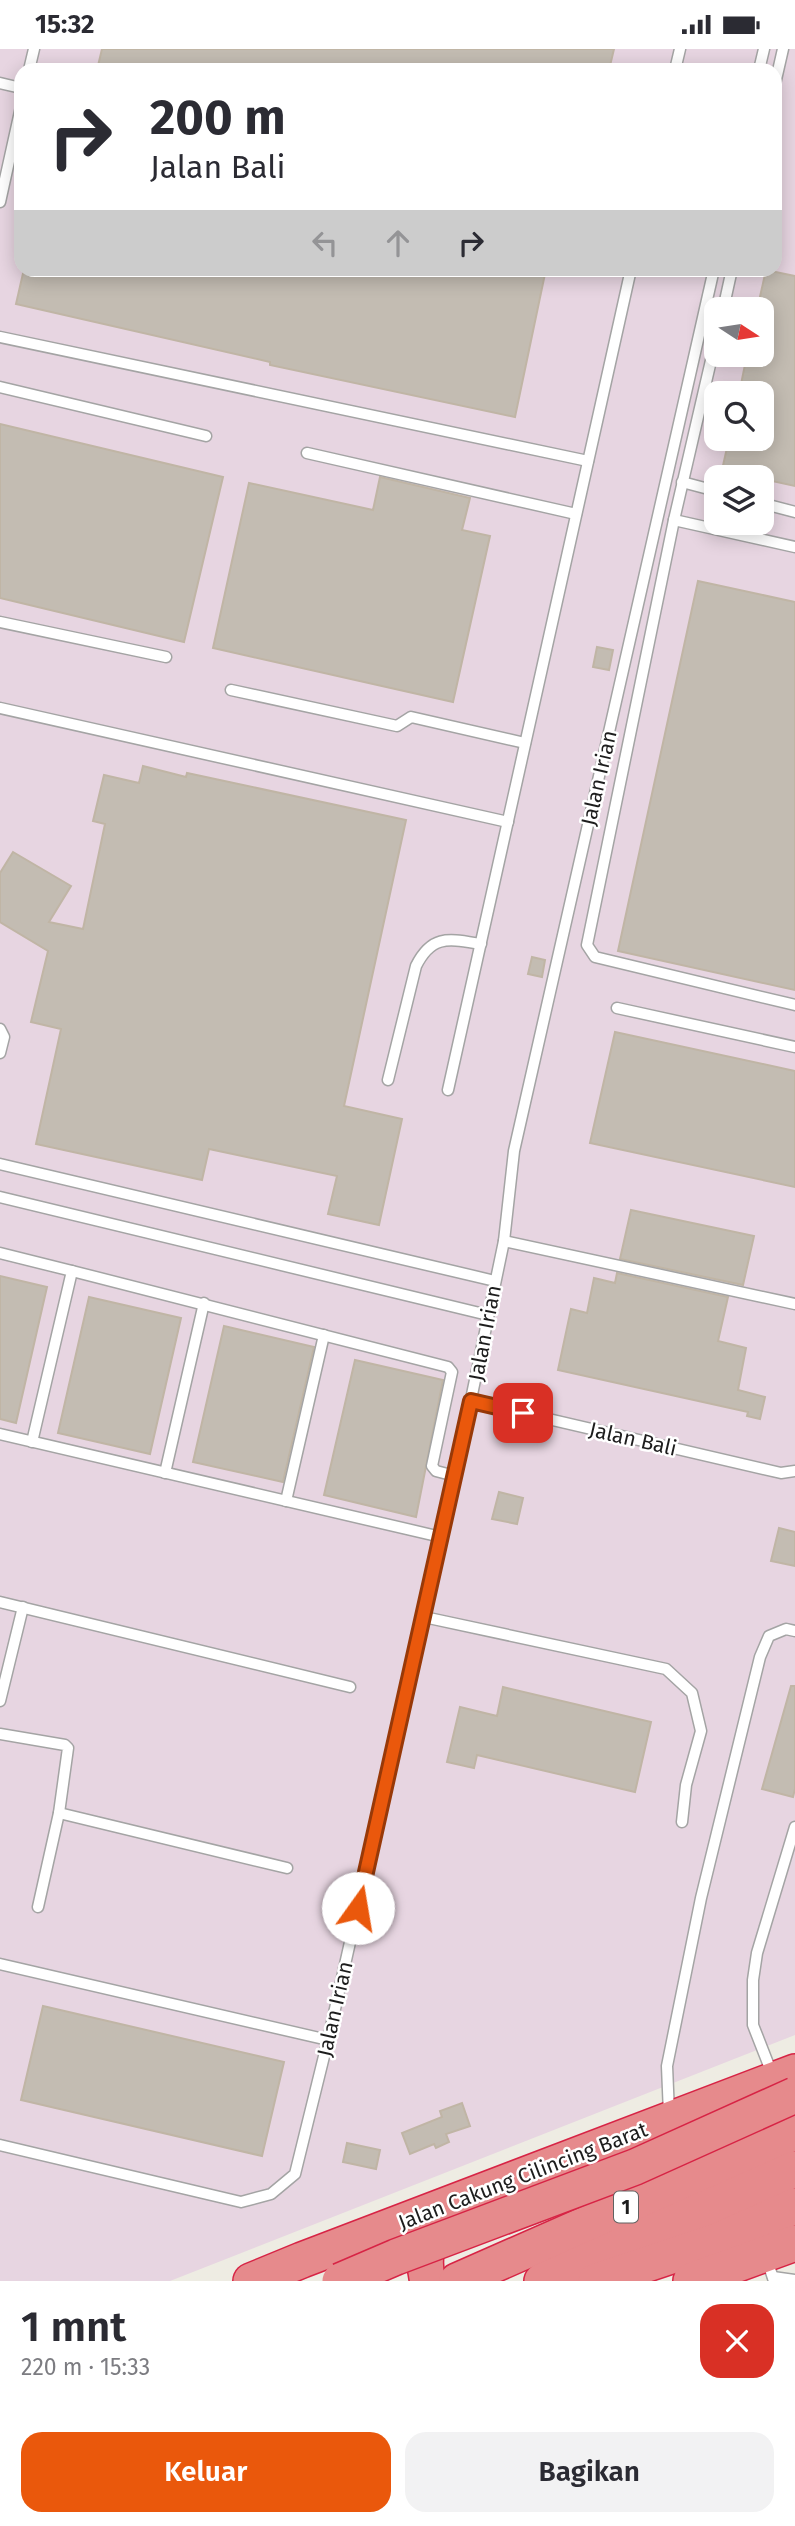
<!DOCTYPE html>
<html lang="id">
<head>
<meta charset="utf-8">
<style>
  :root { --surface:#fff; --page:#f2f2f3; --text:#2b2b33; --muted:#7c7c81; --accent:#ea580c }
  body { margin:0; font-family:"Fira Sans",sans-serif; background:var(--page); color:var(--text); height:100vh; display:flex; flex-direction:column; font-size:26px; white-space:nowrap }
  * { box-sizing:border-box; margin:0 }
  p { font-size:23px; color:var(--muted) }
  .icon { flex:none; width:38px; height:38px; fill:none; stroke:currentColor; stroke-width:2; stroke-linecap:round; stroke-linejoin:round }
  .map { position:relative; height:2232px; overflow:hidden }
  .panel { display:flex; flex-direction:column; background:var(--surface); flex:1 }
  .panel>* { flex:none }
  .banner { position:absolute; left:14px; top:14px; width:768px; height:214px; border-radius:21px; box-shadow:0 4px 18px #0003; background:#fff; color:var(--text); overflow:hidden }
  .needle { width:46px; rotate:102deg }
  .buttons { position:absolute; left:704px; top:248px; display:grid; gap:14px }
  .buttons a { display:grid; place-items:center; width:70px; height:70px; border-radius:14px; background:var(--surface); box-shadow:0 4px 18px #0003; font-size:35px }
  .pin { position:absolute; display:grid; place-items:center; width:60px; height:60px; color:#fff; margin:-30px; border-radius:14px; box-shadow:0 4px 10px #0006 }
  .me { position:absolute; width:77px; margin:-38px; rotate:13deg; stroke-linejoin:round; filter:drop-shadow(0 0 5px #0008) }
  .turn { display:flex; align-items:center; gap:24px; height:147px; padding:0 21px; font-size:32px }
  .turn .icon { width:91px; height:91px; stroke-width:2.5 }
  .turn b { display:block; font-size:49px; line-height:60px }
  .lanes { display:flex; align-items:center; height:66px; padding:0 21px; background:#0003; justify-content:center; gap:35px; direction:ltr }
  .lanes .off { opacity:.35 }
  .round { display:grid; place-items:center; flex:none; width:74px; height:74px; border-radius:21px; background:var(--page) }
  .headline { display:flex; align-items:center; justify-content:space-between; height:119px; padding:0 21px }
  h1 { font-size:42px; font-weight:600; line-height:52px }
  .button { display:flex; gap:14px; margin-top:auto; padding:14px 21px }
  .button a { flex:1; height:80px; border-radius:21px; background:var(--accent); color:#fff; font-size:28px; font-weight:600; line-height:80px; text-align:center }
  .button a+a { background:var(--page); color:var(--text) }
  .status { display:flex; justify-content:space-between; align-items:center; height:49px; padding:0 35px; background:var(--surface); direction:ltr }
  .status svg { height:19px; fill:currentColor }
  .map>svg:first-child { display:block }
</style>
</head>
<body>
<div class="status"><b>15:32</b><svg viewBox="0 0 49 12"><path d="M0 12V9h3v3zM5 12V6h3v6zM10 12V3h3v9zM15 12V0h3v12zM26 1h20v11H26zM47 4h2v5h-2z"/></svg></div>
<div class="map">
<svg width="795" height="2232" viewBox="0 0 795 2232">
  <rect width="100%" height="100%" fill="#eeece3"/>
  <path fill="#e7d5e1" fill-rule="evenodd" d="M 0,0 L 795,0 L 795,1986 L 170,2232 L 0,2232 ZM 21,21 L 775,21 L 775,220 L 21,220 ZM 716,261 L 761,261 L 761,306 L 716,306 ZM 716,345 L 761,345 L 761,390 L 716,390 ZM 716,429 L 761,429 L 761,474 L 716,474 Z"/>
  <g fill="#c3bcb2" stroke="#c0b5a5" stroke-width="2">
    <path d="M 102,0 L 614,0 L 609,21 L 97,21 Z"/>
    <path d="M 24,220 L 546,220 L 515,368 L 270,316 L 270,313 L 16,255 Z"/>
    <path d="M 766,221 L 795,227 L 795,437 L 722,421 L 729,390 L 761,390 L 761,345 L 739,345 L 747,306 L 761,306 L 761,261 L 757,261 Z"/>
    <path d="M 0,375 L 223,428 L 184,593 L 0,549 Z"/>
    <path d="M 380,428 L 470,449 L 462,481 L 490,487 L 453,653 L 213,599 L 249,434 L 373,461 Z"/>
    <path d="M 698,532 L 795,553 L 795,941 L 618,902 Z"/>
    <path d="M 597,598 L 613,601 L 609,621 L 593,618 Z"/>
    <path d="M 143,717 L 186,728 L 187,724 L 406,771 L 344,1057 L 402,1070 L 379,1176 L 328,1165 L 337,1127 L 209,1100 L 202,1131 L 36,1095 L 61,980 L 31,973 L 48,902 L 0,873 L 0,824 L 13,803 L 71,837 L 49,873 L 83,880 L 105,775 L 93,772 L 104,726 L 139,734 Z"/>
    <path d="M 532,908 L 545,911 L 542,928 L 528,925 Z"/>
    <path d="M 615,983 L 795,1022 L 795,1138 L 590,1094 Z"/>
    <path d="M 631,1161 L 754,1187 L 743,1236 L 620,1210 Z"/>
    <path d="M 617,1224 L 728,1248 L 718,1292 L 746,1299 L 738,1341 L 765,1348 L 760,1370 L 747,1367 L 748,1363 L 558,1321 L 571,1260 L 587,1264 L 594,1229 L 615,1234 Z"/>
    <path d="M 0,1227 L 47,1238 L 16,1374 L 0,1370 Z"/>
    <path d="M 89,1248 L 181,1269 L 150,1405 L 58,1384 Z"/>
    <path d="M 224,1277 L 314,1298 L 283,1433 L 193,1413 Z"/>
    <path d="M 355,1311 L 443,1331 L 416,1468 L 324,1446 Z"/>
    <path d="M 499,1443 L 523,1449 L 517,1475 L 492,1470 Z"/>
    <path d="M 779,1479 L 795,1483 L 795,1517 L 771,1512 Z"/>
    <path d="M 791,1637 L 795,1637 L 795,1740 L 793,1748 L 762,1740 Z"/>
    <path d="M 503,1638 L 651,1673 L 635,1743 L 477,1706 L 474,1719 L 447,1713 L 460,1658 L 497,1667 Z"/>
    <path d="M 43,1957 L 284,2013 L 262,2107 L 21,2051 Z"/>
    <path d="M 462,2054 L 470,2077 L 446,2085 L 449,2093 L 436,2099 L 434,2095 L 410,2105 L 402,2084 L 442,2068 L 440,2062 Z"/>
    <path d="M 347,2094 L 380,2101 L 376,2120 L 343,2113 Z"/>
  </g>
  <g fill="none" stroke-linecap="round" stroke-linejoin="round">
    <defs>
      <g id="lane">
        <path d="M 29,21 L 34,0"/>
        <path d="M 675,21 L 680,0"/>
        <path d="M 759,21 L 764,0"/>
        <path d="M 0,34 L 21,39"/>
        <path d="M 775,35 L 783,0"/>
        <path d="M 0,153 L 21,58"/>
        <path d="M 723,261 L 732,220"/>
        <path d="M 0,288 L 588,412"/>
        <path d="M 716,290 L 674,471 L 587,896 L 595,908 L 795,956"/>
        <path d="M 0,338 L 206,387"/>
        <path d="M 307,404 L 576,465"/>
        <path d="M 682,433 L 716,442"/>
        <path d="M 761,454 L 795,463"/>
        <path d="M 674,471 L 795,498"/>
        <path d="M 0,573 L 166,608"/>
        <path d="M 231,641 L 397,677 L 411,668 L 525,694"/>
        <path d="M 0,659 L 508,773"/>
        <path d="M 617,959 L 795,998"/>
        <path d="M 0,980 L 4,988 L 0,1004"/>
        <path d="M 388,1031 L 416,917 C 432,885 449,890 481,895"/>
        <path d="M 448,1041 L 631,220"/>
        <path d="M 0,1115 L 495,1232"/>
        <path d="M 0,1148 L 488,1266"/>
        <path d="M 504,1192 L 795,1255"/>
        <path d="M 0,1204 L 72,1222 L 32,1393"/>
        <path d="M 72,1222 L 448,1318 L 452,1323 L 432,1417 L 436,1422 L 455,1427"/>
        <path d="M 471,1352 L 781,1424 L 795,1422"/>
        <path d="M 0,1385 L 441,1488"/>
        <path d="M 165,1424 L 204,1254"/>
        <path d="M 286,1452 L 324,1286"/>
        <path d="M 0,1553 L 350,1638"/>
        <path d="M 424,1568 L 666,1620 L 692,1644 L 701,1682 L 686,1736 L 682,1773"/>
        <path d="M 0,1652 L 23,1558"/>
        <path d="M 0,1685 L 65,1696 L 68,1699 L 59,1764 L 38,1858"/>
        <path d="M 59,1764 L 287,1819"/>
        <path d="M 0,1915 L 328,1991"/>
        <path d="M 773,2027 L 753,1976 L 753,1931 L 757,1904 L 795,1778"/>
        <path d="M 669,2065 L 667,2017 L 701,1849 L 760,1608 L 769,1587 L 786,1580 L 795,1582"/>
        <path d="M 0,2096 L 241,2153 L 271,2145 L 295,2125 L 328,1991 L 455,1427 L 504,1192 L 514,1102 L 714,220"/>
        <path d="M 767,2211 L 774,2232"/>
        <path d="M 773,2228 L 795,2231"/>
      </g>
      <g id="highway">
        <path d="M 251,2232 L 302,2211 L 795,2023"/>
        <path d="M 428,2232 C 422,2213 427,2189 435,2171"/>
        <path d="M 457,2232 L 795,2083"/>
        <path d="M 542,2232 L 795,2120"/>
        <path d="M 596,2232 L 719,2191 L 795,2157"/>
        <path d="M 691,2232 L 795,2194"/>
      </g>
    </defs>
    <use href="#lane" stroke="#a4a4a4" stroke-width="13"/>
    <use href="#highway" stroke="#d72445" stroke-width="38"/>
    <use href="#lane" stroke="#fff" stroke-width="10"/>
    <use href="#highway" stroke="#e68a8c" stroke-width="35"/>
    <defs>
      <path id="highway-bridge" d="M 340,2232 L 396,2208 L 635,2118 L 795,2046"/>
    </defs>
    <use href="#highway-bridge" stroke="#d72445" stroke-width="38" stroke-linecap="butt"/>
    <use href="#highway-bridge" stroke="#e68a8c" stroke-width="35"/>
  </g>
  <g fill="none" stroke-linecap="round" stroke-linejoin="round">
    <defs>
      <path id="route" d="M 358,1859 L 471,1352 L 523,1364"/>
    </defs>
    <use href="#route" stroke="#983908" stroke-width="18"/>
    <use href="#route" stroke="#ea580c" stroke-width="12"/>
  </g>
  <g text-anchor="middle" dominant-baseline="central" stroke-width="5" stroke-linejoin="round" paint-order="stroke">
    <rect fill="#fff" stroke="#616161" stroke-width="2" x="614" y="2142.5" width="24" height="31" rx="5"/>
    <g font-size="19" font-weight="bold" fill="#1d1d1d">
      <text x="626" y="2158">1</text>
    </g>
    <g font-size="21" fill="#1d1d1d" stroke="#fff">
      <text transform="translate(599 729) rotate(-77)">Jalan Irian</text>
      <text transform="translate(485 1284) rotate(-79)">Jalan Irian</text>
      <text transform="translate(633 1390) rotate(13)">Jalan Bali</text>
      <text transform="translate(335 1960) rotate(-77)">Jalan Irian</text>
      <text transform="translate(523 2127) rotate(-21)">Jalan Cakung Cilincing Barat</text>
    </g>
  </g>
</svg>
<div class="buttons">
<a><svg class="needle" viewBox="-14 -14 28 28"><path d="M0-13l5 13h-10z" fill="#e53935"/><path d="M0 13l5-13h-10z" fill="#7c7c81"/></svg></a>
<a><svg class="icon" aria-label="search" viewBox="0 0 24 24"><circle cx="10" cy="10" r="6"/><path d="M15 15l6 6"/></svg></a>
<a><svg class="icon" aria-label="layers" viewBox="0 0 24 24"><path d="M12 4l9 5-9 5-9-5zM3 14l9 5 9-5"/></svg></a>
</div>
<div class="pin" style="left:523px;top:1364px;background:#d93025"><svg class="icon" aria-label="arrive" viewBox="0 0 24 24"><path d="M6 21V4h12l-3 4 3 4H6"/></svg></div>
<svg class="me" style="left:358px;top:1859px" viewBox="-20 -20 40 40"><circle r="19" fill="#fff"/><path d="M0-13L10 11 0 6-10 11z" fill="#ea580c"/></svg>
<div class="banner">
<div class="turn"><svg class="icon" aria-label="right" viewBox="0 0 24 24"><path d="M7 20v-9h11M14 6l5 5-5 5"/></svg><div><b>200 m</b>Jalan Bali</div></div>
<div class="lanes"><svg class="icon off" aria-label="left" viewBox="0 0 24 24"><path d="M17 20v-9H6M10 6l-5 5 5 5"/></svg><svg class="icon off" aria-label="ahead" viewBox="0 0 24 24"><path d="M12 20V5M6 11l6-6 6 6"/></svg><svg class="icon" aria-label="right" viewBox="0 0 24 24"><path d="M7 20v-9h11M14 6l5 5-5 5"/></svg></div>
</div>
</div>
<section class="panel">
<div class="headline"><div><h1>1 mnt</h1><p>220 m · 15:33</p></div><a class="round" style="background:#d93025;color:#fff"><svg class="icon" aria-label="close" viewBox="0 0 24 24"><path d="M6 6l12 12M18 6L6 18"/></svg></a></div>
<div class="button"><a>Keluar</a><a>Bagikan</a></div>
</section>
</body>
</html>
